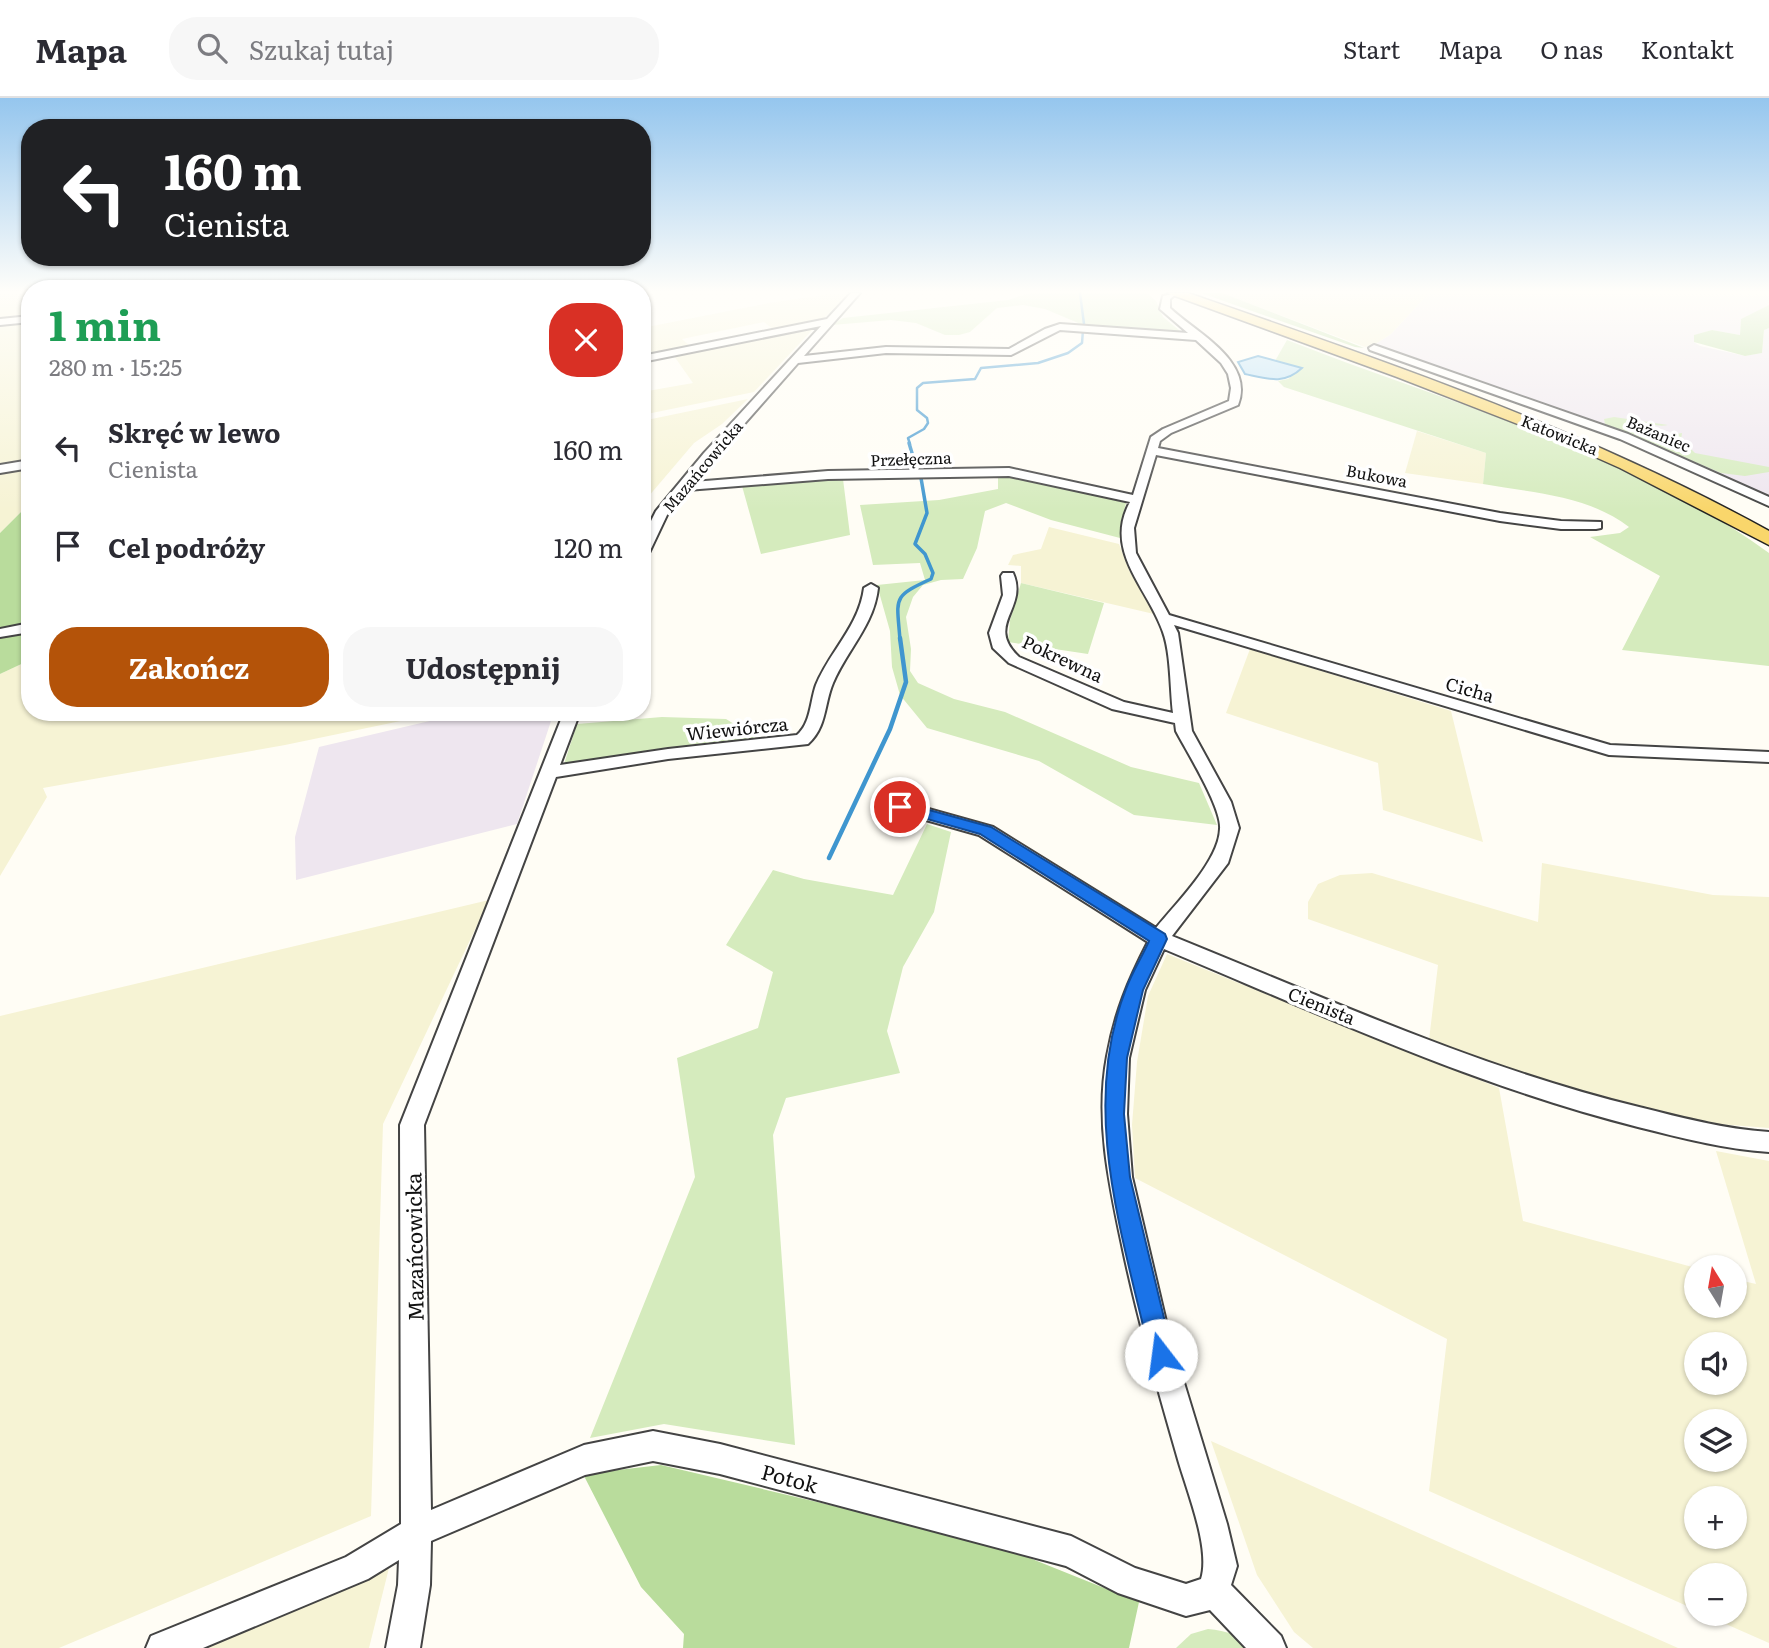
<!DOCTYPE html>
<html lang="pl">
<head>
<meta charset="utf-8">
<style>
  :root { --surface:#fff; --page:#f7f7f7; --text:#2b2b33; --muted:#7c7c81; --line:#e1e1e2; --accent:#b45309 }
  body { margin:0; font-family:Literata,serif; background:var(--page); color:var(--text); height:100vh; display:flex; flex-direction:column; font-size:26px; white-space:nowrap }
  * { box-sizing:border-box; margin:0 }
  p { font-size:23px; color:var(--muted) }
  .icon { flex:none; width:38px; height:38px; fill:none; stroke:currentColor; stroke-width:2; stroke-linecap:round; stroke-linejoin:round }
  .map { position:relative; flex:1; overflow:hidden }
  .panel { position:absolute; left:21px; top:182px; width:630px; height:441px; display:flex; flex-direction:column; background:var(--surface); border-radius:28px; box-shadow:0 2px 5px #0004 }
  .panel>* { flex:none }
  .hud { position:absolute; left:21px; top:21px; width:630px; height:147px; border-radius:28px; box-shadow:0 2px 5px #0004; background:#202124; color:#fff; overflow:hidden }
  .needle { width:46px; rotate:349deg }
  .buttons { position:absolute; left:1684px; top:1157px; display:grid; gap:14px }
  .buttons a { display:grid; place-items:center; width:63px; height:63px; border-radius:50%; background:var(--surface); box-shadow:0 2px 5px #0004; font-size:35px }
  .pin { position:absolute; display:grid; place-items:center; width:60px; height:60px; color:#fff; margin:-30px; border:4px solid #fff; border-radius:50%; box-shadow:0 2px 7px #0007 }
  .me { position:absolute; width:77px; margin:-38px; rotate:345deg; stroke-linejoin:round; filter:drop-shadow(0 0 5px #0008) }
  .turn { display:flex; align-items:center; gap:24px; height:147px; padding:0 28px; font-size:32px }
  .turn .icon { width:91px; height:91px; stroke-width:2.5 }
  .turn b { display:block; font-size:49px; line-height:60px }
  .round { display:grid; place-items:center; flex:none; width:74px; height:74px; border-radius:28px; background:var(--page) }
  .overview { display:flex; align-items:center; justify-content:space-between; height:119px; padding:0 28px }
  h1 { font-size:42px; font-weight:700; line-height:52px; color:#1e9e55 }
  .action { display:flex; gap:14px; margin-top:auto; padding:14px 28px }
  .action a { flex:1; height:80px; border-radius:28px; background:var(--accent); color:#fff; font-size:28px; font-weight:700; line-height:80px; text-align:center }
  .action a+a { background:var(--page); color:var(--text) }
  ul { padding:0; list-style:none }
  li { display:flex; align-items:center; gap:21px; height:98px; padding:0 28px }
  li div { flex:1 }
  li b { display:block; font-size:26px }
  li em { font-style:normal }
  header { display:flex; align-items:center; gap:42px; box-sizing:border-box; height:98px; padding:0 35px; background:var(--surface); border-bottom:2px solid var(--line) }
  header strong { font-size:33px }
  nav { display:flex; gap:38px; margin-inline-start:auto; font-size:24px }
  .search { width:490px; height:63px; background:var(--page); display:flex; align-items:center; gap:18px; box-sizing:border-box; padding:0 24px; border-radius:28px; color:var(--muted); font-size:26px }
  .map>svg:first-child { display:block }
</style>
</head>
<body>
<header>
<strong>Mapa</strong>
<div class="search"><svg class="icon" aria-label="search" viewBox="0 0 24 24"><circle cx="10" cy="10" r="6"/><path d="M15 15l6 6"/></svg>Szukaj tutaj</div>
<nav><a>Start</a><a>Mapa</a><a>O nas</a><a>Kontakt</a></nav>
</header>
<div class="map">
<svg width="1769" height="1550" viewBox="0 0 1769 1550">
  <rect width="100%" height="100%" fill="#fffdf5"/>
  <g fill="#eee6ef">
    <path d="M 1429,195 L 1769,197 L 1768,209 L 1741,221 L 1740,237 L 1712,232 L 1695,237 L 1694,244 L 1700,248 L 1745,258 L 1762,255 L 1764,232 L 1769,230 L 1769,404 L 1602,333 L 1365,249 L 1374,247 L 1391,236 Z"/>
    <path d="M 468,614 L 554,614 L 517,726 L 296,782 L 295,739 L 319,649 Z"/>
  </g>
  <g fill="#f6f3d4" fill-rule="evenodd">
    <path d="M 0,195 L 30,195 L 30,219 L 0,222 Z"/>
    <path d="M 837,195 L 850,195 L 820,224 L 774,232 L 764,224 L 682,241 L 690,248 L 642,258 L 642,230 L 769,205 Z"/>
    <path d="M 1222,195 L 1429,195 L 1391,236 L 1374,247 L 1365,249 Z"/>
    <path d="M 30,222 L 30,363 L 0,367 L 0,225 Z"/>
    <path d="M 814,230 L 754,294 L 642,317 L 642,294 L 693,285 L 674,258 Z"/>
    <path d="M 748,301 L 722,326 L 694,345 L 642,406 L 642,323 Z"/>
    <path d="M 1417,333 L 1486,355 L 1483,386 L 1405,375 Z"/>
    <path d="M 30,369 L 30,405 L 0,435 L 0,374 Z"/>
    <path d="M 1049,429 L 1119,446 L 1129,472 L 1154,516 L 1021,485 L 1021,468 L 1008,467 L 1013,457 L 1041,451 Z"/>
    <path d="M 1250,551 L 1451,613 L 1483,744 L 1383,712 L 1378,665 L 1226,615 Z"/>
    <path d="M 30,562 L 30,614 L 444,614 L 285,647 L 43,690 L 47,699 L 0,778 L 0,576 Z"/>
    <path d="M 1542,765 L 1713,797 L 1769,799 L 1769,1030 L 1718,1026 L 1577,996 L 1429,942 L 1438,867 L 1308,821 L 1308,804 L 1318,786 L 1340,777 L 1372,775 L 1538,824 Z"/>
    <path d="M 489,802 L 383,1026 L 371,1418 L 59,1550 L 0,1550 L 0,918 Z"/>
    <path d="M 1167,856 L 1499,990 L 1523,1123 L 1696,1170 L 1696,1208 L 1734,1208 L 1734,1181 L 1756,1186 L 1716,1053 L 1769,1063 L 1769,1545 L 1703,1516 L 1734,1516 L 1734,1477 L 1696,1477 L 1696,1512 L 1429,1393 L 1447,1241 L 1135,1080 L 1132,1027 L 1137,964 L 1148,898 ZM 1696,1246 L 1734,1246 L 1734,1284 L 1696,1284 ZM 1696,1323 L 1734,1323 L 1734,1362 L 1696,1362 ZM 1696,1400 L 1734,1400 L 1734,1438 L 1696,1438 Z"/>
    <path d="M 1211,1343 L 1678,1550 L 1313,1550 L 1294,1534 L 1257,1477 Z"/>
    <path d="M 389,1470 L 369,1550 L 201,1550 Z"/>
  </g>
  <g fill="#d5ebbd">
    <path d="M 1030,195 L 1147,195 L 1156,203 L 1163,219 L 1185,237 L 1142,230 L 1083,227 L 1045,211 L 1023,207 L 997,210 L 970,234 L 959,237 L 945,237 L 916,225 L 891,222 L 832,227 L 843,220 L 1008,202 Z"/>
    <path d="M 1287,242 C 1449,306 1626,351 1769,455 L 1769,568 L 1622,552 L 1660,478 L 1590,439 L 1620,435 L 1629,429 C 1587,397 1534,395 1483,386 L 1486,355 L 1284,289 L 1278,283 L 1288,281 L 1302,270 L 1275,263 Z"/>
    <path d="M 1614,319 L 1668,327 C 1655,330 1646,322 1634,326 L 1645,332 L 1643,333 C 1655,345 1668,337 1682,335 L 1680,348 L 1691,351 L 1695,355 L 1769,369 L 1769,374 L 1745,378 L 1721,375 L 1605,326 L 1604,321 Z"/>
    <path d="M 998,376 L 1017,378 L 1126,405 L 1122,421 L 1120,440 L 1051,422 L 1006,405 L 985,413 L 977,450 L 963,481 L 941,482 L 923,487 L 913,499 L 906,519 L 911,551 L 910,573 L 918,585 L 954,601 L 1005,614 L 1131,669 L 1199,685 L 1217,727 L 1134,717 L 1039,663 L 927,630 L 900,597 L 892,569 L 890,533 L 877,487 L 925,482 L 920,465 L 873,467 L 860,407 L 939,402 L 998,391 Z"/>
    <path d="M 843,381 L 850,437 L 761,456 L 742,388 Z"/>
    <path d="M 1021,485 L 1104,505 L 1088,556 L 1008,544 L 1010,522 Z"/>
    <path d="M 662,619 L 726,621 L 763,644 L 670,649 L 564,666 L 577,626 Z"/>
    <path d="M 927,726 L 951,734 L 934,814 L 903,869 L 887,933 L 900,975 L 786,1000 L 773,1037 L 795,1347 L 664,1326 L 590,1340 L 695,1079 L 677,960 L 758,930 L 773,874 L 726,847 L 773,772 L 804,781 L 893,797 Z"/>
    <path d="M 1208,1531 C 1227,1533 1240,1537 1255,1550 L 1176,1550 L 1191,1536 Z"/>
  </g>
  <g fill="#b9dc9c">
    <path d="M 1201,195 L 1222,195 L 1364,250 L 1355,249 Z"/>
    <path d="M 1769,207 L 1769,230 L 1764,232 L 1762,255 L 1745,258 L 1694,244 L 1694,237 L 1712,232 L 1740,237 L 1741,221 Z"/>
    <path d="M 30,405 L 30,562 L 0,576 L 0,435 Z"/>
    <path d="M 661,1367 L 995,1446 L 1139,1504 L 1129,1550 L 683,1550 L 684,1536 L 641,1489 L 583,1376 Z"/>
  </g>
  <path fill="#b9e0f7" stroke="#3f96cf" stroke-width="2" d="M 1258,258 L 1302,270 C 1284,287 1268,281 1245,276 L 1238,264 Z"/>
  <g fill="none" stroke-linecap="round" stroke-linejoin="round">
    <g stroke="#3f96cf" stroke-width="2.5">
      <path d="M 1080,195 L 1084,226"/>
      <path d="M 910,346 L 908,340 L 924,331 L 928,325 L 927,320 L 917,312 L 917,290 L 923,285 L 975,281 L 981,270 L 1038,265 L 1068,255 L 1082,245 L 1083,232"/>
    </g>
    <g stroke="#3f96cf" stroke-width="3.5">
      <path d="M 909,345 L 917,372"/>
      <path d="M 900,542 C 897,500 891,499 931,481 L 933,475 L 925,456 L 915,446 L 927,415 L 921,380"/>
    </g>
    <path stroke="#3f96cf" stroke-width="4.5" d="M 829,760 L 890,631 L 906,584 L 900,540"/>
    <defs>
      <g id="street">
        <path d="M 851,195 L 860,195 L 804,258 L 886,249 L 1009,251 L 1045,231 L 1060,226 L 1188,235 L 1160,211 L 1163,198 L 1177,195 L 1170,201 L 1170,210 C 1196,235 1255,263 1238,307 L 1171,335 L 1160,343 L 1158,350 L 1500,415 L 1561,423 L 1601,424 L 1601,430 L 1596,431 L 1561,431 L 1500,423 L 1156,357 L 1134,430 L 1136,455 L 1169,517 L 1610,647 L 1769,654 L 1769,664 L 1609,657 L 1174,527 L 1178,535 L 1192,633 L 1231,704 L 1239,730 L 1228,765 L 1172,838 C 1326,900 1478,970 1639,1009 C 1683,1020 1724,1031 1769,1034 L 1769,1054 C 1724,1051 1682,1040 1638,1029 C 1475,988 1320,916 1164,851 L 1145,892 L 1129,960 L 1127,1016 L 1132,1079 L 1168,1232 L 1227,1426 L 1237,1468 L 1231,1487 L 1281,1538 L 1286,1550 L 1246,1550 L 1210,1512 L 1186,1518 L 1118,1495 L 1066,1468 L 720,1376 L 653,1363 L 585,1377 L 431,1443 L 430,1487 L 420,1550 L 386,1550 L 398,1487 L 399,1462 L 368,1481 L 203,1550 L 146,1550 L 151,1538 L 346,1459 L 401,1426 L 400,1027 L 564,614 L 580,614 L 560,667 L 668,651 L 797,637 C 811,625 810,604 816,587 C 830,553 859,528 864,490 L 871,486 L 878,490 C 874,527 847,552 833,585 C 824,606 827,629 808,646 L 668,661 L 556,679 L 424,1027 L 431,1412 L 584,1347 L 653,1333 L 720,1346 L 1071,1438 L 1135,1470 L 1186,1486 L 1201,1481 C 1211,1450 1186,1391 1177,1358 C 1157,1288 1137,1219 1122,1147 C 1109,1086 1095,1021 1107,958 C 1115,914 1128,883 1148,844 L 979,737 L 894,713 L 891,709 L 900,703 L 993,729 L 1156,830 C 1176,805 1219,763 1220,731 C 1222,710 1187,654 1176,633 L 1175,625 L 1112,611 L 1009,565 L 993,550 L 989,535 L 1003,497 L 1001,478 L 1003,475 L 1013,475 C 1029,511 984,526 1019,559 L 1124,604 L 1173,615 C 1170,591 1171,556 1163,534 C 1148,490 1103,453 1130,404 L 1009,378 L 828,381 L 687,392 L 667,417 L 649,455 L 642,459 L 642,441 L 656,413 L 704,355 L 821,228 L 642,264 L 642,258 L 827,221 ZM 1060,232 L 1196,242 L 1221,265 L 1228,276 L 1231,290 L 1229,303 L 1163,331 L 1151,339 L 1133,397 L 1009,370 L 828,373 L 693,384 L 798,265 L 886,255 L 1011,257 Z"/>
        <path d="M 30,218 L 30,224 L 0,227 L 0,221 Z"/>
        <path d="M 1374,247 L 1628,336 L 1769,399 L 1769,408 L 1620,341 L 1370,252 L 1369,250 Z"/>
        <path d="M 30,362 L 30,370 L 0,375 L 0,367 Z"/>
        <path d="M 30,525 L 30,534 L 0,539 L 0,531 Z"/>
      </g>
      <path id="primary" d="M 1167,195 L 1188,195 C 1387,264 1584,331 1769,433 L 1769,447 L 1620,370 L 1546,337 L 1397,279 Z"/>
    </defs>
    <use href="#street" stroke="#444" stroke-width="4"/>
    <use href="#primary" stroke="#222" stroke-width="3"/>
    <use href="#street" fill="#fff" fill-rule="evenodd"/>
    <use href="#primary" fill="#f9d66b" fill-rule="evenodd"/>
  </g>
  <linearGradient id="sky" x2="0" y2="1"><stop stop-color="#95c6ee"/><stop offset="0.47" stop-color="#fffefa"/><stop offset="1" stop-color="#fffefa" stop-opacity="0"/></linearGradient>
  <rect width="1769" height="412" fill="url(#sky)"/>
  <path fill="#1a73e8" stroke="#114b97" stroke-width="2" d="M 900,704 L 991,729 L 1165,836 L 1167,841 L 1143,892 L 1127,960 L 1124,1016 L 1130,1079 L 1173,1257 L 1170,1265 L 1161,1268 L 1153,1265 L 1150,1257 C 1123,1138 1079,1010 1126,891 C 1132,874 1142,859 1149,843 L 980,736 L 895,712 L 893,709 L 895,705 Z"/>
  <g text-anchor="middle" dominant-baseline="central" stroke-width="7" stroke-linejoin="round" paint-order="stroke">
    <g font-size="16" fill="#111" stroke="#fff">
      <text transform="translate(1659 335) rotate(23)">Bażaniec</text>
      <text transform="translate(1560 336) rotate(22)">Katowicka</text>
      <text transform="translate(911 360) rotate(-2)">Przełęczna</text>
      <text transform="translate(702 368) rotate(-50)">Mazańcowicka</text>
      <text transform="translate(1377 377) rotate(11)">Bukowa</text>
    </g>
    <g font-size="18" fill="#111" stroke="#fff">
      <text transform="translate(1063 560) rotate(25)">Pokrewna</text>
      <text transform="translate(1470 591) rotate(16)">Cicha</text>
      <text transform="translate(737 630) rotate(-6)">Wiewiórcza</text>
      <text transform="translate(1322 907) rotate(22)">Cienista</text>
    </g>
    <g font-size="21" fill="#111" stroke="#fff">
      <text transform="translate(413 1149) rotate(-91)">Mazańcowicka</text>
      <text transform="translate(790 1379) rotate(15)">Potok</text>
    </g>
  </g>
</svg>
<div class="buttons">
<a><svg class="needle" viewBox="-14 -14 28 28"><path d="M0-13l5 13h-10z" fill="#e53935"/><path d="M0 13l5-13h-10z" fill="#7c7c81"/></svg></a>
<a><svg class="icon" aria-label="sound" viewBox="0 0 24 24"><path d="M4 9h4l5-4v14l-5-4H4zM17 9q2 3 0 6"/></svg></a>
<a><svg class="icon" aria-label="layers" viewBox="0 0 24 24"><path d="M12 4l9 5-9 5-9-5zM3 14l9 5 9-5"/></svg></a>
<a>+</a>
<a>−</a>
</div>
<div class="pin" style="left:900px;top:709px;background:#d93025"><svg class="icon" aria-label="arrive" viewBox="0 0 24 24"><path d="M6 21V4h12l-3 4 3 4H6"/></svg></div>
<svg class="me" style="left:1161px;top:1257px" viewBox="-20 -20 40 40"><circle r="19" fill="#fff"/><path d="M0-13L10 11 0 6-10 11z" fill="#1a73e8"/></svg>
<div class="hud">
<div class="turn"><svg class="icon" aria-label="left" viewBox="0 0 24 24"><path d="M17 20v-9H6M10 6l-5 5 5 5"/></svg><div><b>160 m</b>Cienista</div></div>
</div>
<section class="panel">
<div class="overview"><div><h1>1 min</h1><p>280 m · 15:25</p></div><a class="round" style="background:#d93025;color:#fff"><svg class="icon" aria-label="close" viewBox="0 0 24 24"><path d="M6 6l12 12M18 6L6 18"/></svg></a></div>
<ul>
<li><svg class="icon" aria-label="left" viewBox="0 0 24 24"><path d="M17 20v-9H6M10 6l-5 5 5 5"/></svg><div><b>Skręć w lewo</b><p>Cienista</p></div><em>160 m</em></li>
<li><svg class="icon" aria-label="arrive" viewBox="0 0 24 24"><path d="M6 21V4h12l-3 4 3 4H6"/></svg><div><b>Cel podróży</b></div><em>120 m</em></li>
</ul>
<div class="action"><a>Zakończ</a><a>Udostępnij</a></div>
</section>
</div>
</body>
</html>
